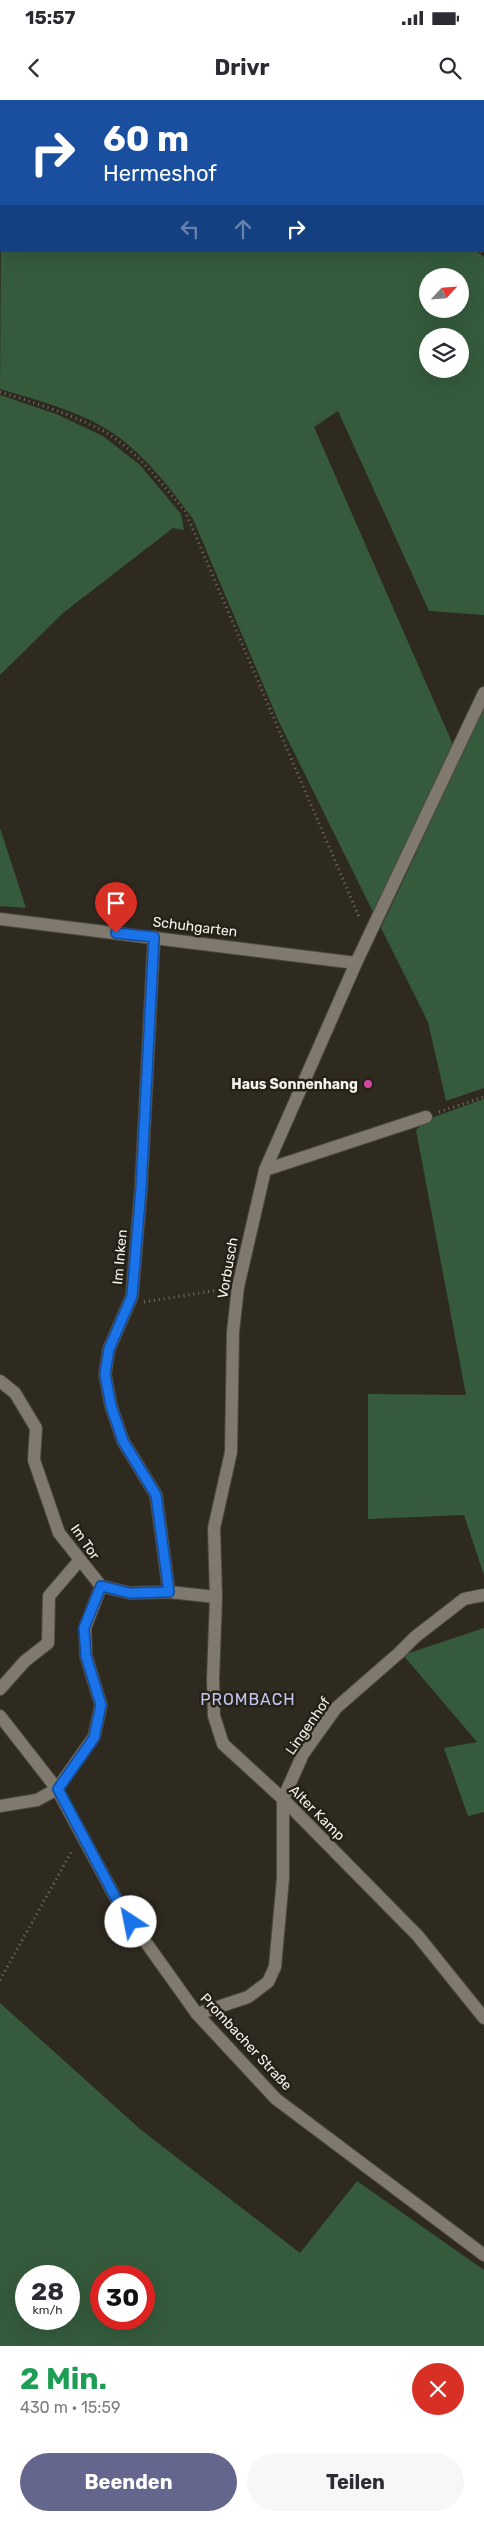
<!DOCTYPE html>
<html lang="de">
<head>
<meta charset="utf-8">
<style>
  :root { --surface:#fff; --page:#f7f7f7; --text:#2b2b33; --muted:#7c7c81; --accent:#65668d }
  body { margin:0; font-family:Rubik,sans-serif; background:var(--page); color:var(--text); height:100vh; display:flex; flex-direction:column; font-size:19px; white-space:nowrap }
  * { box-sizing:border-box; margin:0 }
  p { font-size:16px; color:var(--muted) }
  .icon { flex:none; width:28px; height:28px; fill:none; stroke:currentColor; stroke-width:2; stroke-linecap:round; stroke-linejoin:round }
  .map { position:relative; height:2246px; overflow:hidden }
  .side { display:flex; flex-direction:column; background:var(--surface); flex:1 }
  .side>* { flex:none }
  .guide { position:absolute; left:0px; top:0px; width:485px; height:152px; box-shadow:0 5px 20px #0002; background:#1a4fa0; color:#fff; overflow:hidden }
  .needle { width:32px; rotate:64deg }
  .fabs { position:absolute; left:419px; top:168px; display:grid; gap:10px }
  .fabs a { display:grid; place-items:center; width:50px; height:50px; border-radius:50%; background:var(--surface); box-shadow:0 5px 20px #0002; font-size:25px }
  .speed { position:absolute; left:15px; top:2165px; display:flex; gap:10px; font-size:25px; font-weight:700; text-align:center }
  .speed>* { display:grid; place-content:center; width:65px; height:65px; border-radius:50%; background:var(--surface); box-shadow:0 5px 20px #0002; line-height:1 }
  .speed small { font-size:12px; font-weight:400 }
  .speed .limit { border:8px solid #d22; background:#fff; color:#111 }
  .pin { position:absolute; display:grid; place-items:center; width:42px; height:42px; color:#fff; margin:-51px -21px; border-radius:50% 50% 50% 0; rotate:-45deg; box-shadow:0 0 5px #0007 }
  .pin .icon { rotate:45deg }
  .me { position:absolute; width:55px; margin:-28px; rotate:326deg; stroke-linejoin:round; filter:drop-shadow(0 0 4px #0008) }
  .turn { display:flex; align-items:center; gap:18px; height:105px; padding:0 20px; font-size:22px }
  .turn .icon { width:65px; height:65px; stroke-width:2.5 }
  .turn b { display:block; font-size:35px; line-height:42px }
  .lanes { display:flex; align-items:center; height:48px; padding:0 20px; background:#0003; justify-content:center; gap:25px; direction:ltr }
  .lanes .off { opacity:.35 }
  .round { display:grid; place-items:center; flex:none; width:52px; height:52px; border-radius:26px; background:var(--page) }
  .headline { display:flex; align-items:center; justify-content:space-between; height:85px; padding:0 20px }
  h1 { font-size:30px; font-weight:700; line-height:38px; color:#1e9e55 }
  .button { display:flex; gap:10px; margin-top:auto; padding:10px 20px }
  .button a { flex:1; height:58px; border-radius:30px; background:var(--accent); color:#fff; font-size:20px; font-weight:700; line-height:58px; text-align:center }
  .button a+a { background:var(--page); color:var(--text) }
  .status { display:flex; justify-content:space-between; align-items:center; height:35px; padding:0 25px; background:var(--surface); direction:ltr }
  .status svg { height:14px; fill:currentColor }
  header { display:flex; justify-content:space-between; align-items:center; height:65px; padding:0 20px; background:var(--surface); font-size:22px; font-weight:700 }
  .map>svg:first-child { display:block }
</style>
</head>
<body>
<div class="status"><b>15:57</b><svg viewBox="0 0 49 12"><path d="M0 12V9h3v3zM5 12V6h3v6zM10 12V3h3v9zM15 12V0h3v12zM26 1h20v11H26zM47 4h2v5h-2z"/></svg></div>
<header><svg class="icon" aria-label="back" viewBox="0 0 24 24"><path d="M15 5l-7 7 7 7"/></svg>Drivr<svg class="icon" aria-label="search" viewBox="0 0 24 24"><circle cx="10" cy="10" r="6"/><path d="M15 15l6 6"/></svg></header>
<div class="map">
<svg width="484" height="2246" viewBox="0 0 484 2246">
  <rect width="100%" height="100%" fill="#2f2a20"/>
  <g fill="#355b3c" fill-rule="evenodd">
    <path d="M 300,0 L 457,0 L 459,1 L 302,1 Z"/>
    <path d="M 1,131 L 1,151 L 476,151 L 484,157 L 484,515 L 429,511 L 338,311 L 314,327 L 454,647 L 375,816 L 279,622 L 193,419 C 169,386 140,349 105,328 C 75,310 33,299 0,289 ZM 428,176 L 460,176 L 460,209 L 428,209 ZM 428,236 L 460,236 L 460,269 L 428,269 Z"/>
    <path d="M 0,295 L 56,314 L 103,336 L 140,365 L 181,414 L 184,430 L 173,428 L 63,513 L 0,575 Z"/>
    <path d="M 484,607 L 484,988 L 446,1001 L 428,922 L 381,828 Z"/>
    <path d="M 0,728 L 26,808 L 0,806 Z"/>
    <path d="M 484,999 L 484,1475 L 464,1415 L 368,1419 L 368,1294 L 466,1295 L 416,1030 L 428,1019 Z"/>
    <path d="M 484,1528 L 484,1712 L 468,1716 L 444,1648 L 477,1642 L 403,1555 Z"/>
    <path d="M 0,1903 L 140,2029 L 300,2153 L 357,2081 L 484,2170 L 484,2246 L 0,2246 ZM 69,2176 L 69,2219 L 26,2219 L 26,2176 ZM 144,2176 L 144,2219 L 101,2219 L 101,2176 Z"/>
  </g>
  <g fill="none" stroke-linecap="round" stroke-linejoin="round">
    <defs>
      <g id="minor">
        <path d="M 484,593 L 356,863 L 265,1070 L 238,1187 L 233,1232 L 231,1352 L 214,1428 L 216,1497 L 213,1579 L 214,1616 L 223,1644 L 283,1699 L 418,1836 L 484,1918"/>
        <path d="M 0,819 L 356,863"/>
        <path d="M 154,837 L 141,1089 L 132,1196 L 109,1249 L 105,1274 L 111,1306 L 123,1341 L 156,1395 L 169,1492"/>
        <path d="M 265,1070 L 426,1017"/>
        <path d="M 0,1281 L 15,1293 L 36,1328 L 34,1360 L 59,1433 L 101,1486 L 130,1493 L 169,1492 L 216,1497"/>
        <path d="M 0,1589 L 25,1561 L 48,1543 L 49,1496 L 79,1461"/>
        <path d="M 0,1616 L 57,1689 L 120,1806 L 197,1914 L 276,1999 L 484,2155"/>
        <path d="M 0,1706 L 37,1700 L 57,1689 L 94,1637 L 101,1605 L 86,1556 L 85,1528 L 101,1486"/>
        <path d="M 197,1914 L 248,1897 L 268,1882 L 275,1867 L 283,1778 L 283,1699 L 303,1654 L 336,1608 L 399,1553 L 415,1537 L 464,1499 L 484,1495"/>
      </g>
    </defs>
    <use href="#minor" stroke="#4c4940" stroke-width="14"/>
    <g stroke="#757168" stroke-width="3" stroke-dasharray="1 4" stroke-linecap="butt">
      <path d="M 297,0 L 298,1"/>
      <path d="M 164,1 L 166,0"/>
      <path d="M 0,128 L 1,127"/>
      <path d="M 481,151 L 484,153"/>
      <path d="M 0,292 C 35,303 72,314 105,332 C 137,351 161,383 185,411 L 360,819"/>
      <path d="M 439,1012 L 484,997"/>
      <path d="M 144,1202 L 225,1189"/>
      <path d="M 0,1880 L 73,1749"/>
    </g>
    <use href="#minor" stroke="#7f796e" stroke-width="12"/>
  </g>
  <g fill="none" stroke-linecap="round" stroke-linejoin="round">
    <defs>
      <path id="route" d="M 116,833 L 154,837 L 141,1089 L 132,1196 L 109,1249 L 105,1274 L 111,1306 L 123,1341 L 156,1395 L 169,1492 L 130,1493 L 101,1486 L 84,1528 L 86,1556 L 101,1605 L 94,1638 L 58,1689 L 120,1806 L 131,1822"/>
    </defs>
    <use href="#route" stroke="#114b97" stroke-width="12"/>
    <use href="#route" stroke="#1a73e8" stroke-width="9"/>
  </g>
  <circle fill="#d1479c" stroke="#252117" stroke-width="2" cx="368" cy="984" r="5"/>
  <g text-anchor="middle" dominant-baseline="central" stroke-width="5" stroke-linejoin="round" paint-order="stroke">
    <g font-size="14" fill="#f5f2eb" stroke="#252117">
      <text transform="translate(195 827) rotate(7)">Schuhgarten</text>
      <text transform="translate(120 1157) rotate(-85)">Im Inken</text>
      <text transform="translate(228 1168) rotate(-80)">Vorbusch</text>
      <text transform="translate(85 1442) rotate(55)">Im Tor</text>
      <text transform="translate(308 1626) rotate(-55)">Lingenhof</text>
      <text transform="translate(317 1713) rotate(45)">Alter Kamp</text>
      <text transform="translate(246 1942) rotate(47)">Prombacher Straße</text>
    </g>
    <g font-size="14" font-weight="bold" fill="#f5f2eb" stroke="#252117" text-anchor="end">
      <text x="358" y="984">Haus Sonnenhang</text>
    </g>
    <g font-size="16" letter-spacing="1" fill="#c5c7f3" stroke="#252117">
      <text x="248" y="1599">PROMBACH</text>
    </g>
  </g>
</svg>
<div class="fabs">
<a><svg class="needle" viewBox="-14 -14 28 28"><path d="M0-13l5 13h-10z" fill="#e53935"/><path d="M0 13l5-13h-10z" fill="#7c7c81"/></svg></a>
<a><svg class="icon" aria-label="layers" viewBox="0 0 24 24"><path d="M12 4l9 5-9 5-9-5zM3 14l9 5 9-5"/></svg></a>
</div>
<div class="speed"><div>28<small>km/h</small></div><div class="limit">30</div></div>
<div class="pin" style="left:116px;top:833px;background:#d93025"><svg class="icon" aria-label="arrive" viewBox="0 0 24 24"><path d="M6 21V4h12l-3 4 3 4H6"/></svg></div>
<svg class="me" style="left:131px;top:1822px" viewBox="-20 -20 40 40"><circle r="19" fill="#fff"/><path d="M0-13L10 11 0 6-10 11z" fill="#1a73e8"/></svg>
<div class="guide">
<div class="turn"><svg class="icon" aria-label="right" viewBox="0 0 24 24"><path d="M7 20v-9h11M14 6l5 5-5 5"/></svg><div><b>60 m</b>Hermeshof</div></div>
<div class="lanes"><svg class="icon off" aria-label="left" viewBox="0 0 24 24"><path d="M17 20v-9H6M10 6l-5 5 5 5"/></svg><svg class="icon off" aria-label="ahead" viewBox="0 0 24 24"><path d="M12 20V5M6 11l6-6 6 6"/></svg><svg class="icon" aria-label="right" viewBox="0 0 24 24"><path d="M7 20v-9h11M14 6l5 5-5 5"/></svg></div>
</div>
</div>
<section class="side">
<div class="headline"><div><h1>2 Min.</h1><p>430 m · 15:59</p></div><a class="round" style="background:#d93025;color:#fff"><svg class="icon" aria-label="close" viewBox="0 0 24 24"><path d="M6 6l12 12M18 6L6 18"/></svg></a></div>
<div class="button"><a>Beenden</a><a>Teilen</a></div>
</section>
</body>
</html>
